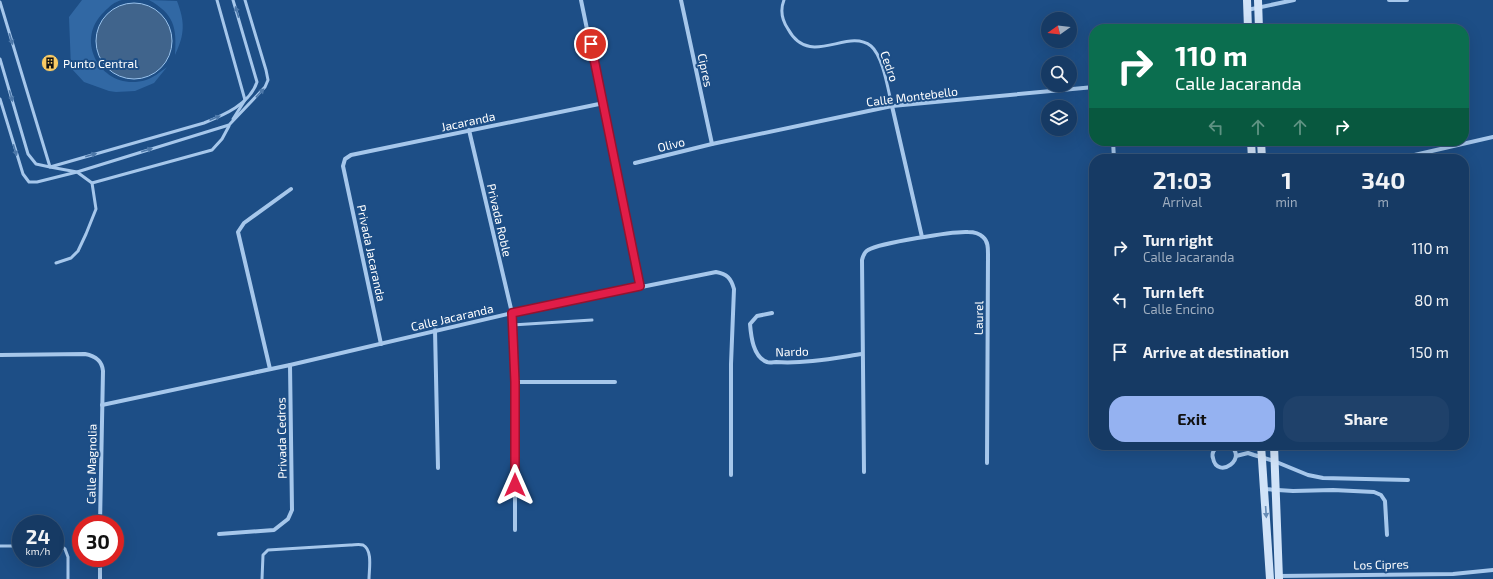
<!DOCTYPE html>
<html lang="en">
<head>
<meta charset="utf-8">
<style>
  :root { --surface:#163a64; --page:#1f416a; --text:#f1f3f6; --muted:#9eadbf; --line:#355478; --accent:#95b2f1 }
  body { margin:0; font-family:"Exo 2",sans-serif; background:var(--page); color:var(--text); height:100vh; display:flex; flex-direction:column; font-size:15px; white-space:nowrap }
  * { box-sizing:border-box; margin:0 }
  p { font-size:13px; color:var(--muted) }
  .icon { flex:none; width:22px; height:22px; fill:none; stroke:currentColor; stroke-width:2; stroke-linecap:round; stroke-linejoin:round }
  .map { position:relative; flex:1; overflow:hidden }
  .sheet { position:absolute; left:1089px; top:154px; width:380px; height:296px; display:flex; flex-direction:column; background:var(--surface); border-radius:16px; box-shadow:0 4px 16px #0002,0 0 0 1px var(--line) }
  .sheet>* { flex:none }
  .guide { position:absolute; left:1089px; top:24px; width:380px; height:122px; border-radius:16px; box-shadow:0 4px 16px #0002,0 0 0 1px var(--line); background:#0b6e4f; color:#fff; overflow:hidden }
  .needle { width:26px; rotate:256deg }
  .tools { position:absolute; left:1041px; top:12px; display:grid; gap:8px }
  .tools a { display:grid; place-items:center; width:36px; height:36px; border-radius:50%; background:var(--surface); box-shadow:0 4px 16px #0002,0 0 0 1px var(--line); font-size:20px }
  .speed { position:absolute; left:12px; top:515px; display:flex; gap:8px; font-size:20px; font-weight:700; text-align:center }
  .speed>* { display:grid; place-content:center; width:52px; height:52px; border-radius:50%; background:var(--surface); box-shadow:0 4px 16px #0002,0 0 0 1px var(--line); line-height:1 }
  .speed small { font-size:10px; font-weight:400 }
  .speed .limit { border:6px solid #d22; background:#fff; color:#111 }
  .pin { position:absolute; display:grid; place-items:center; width:34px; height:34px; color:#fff; margin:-17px; border:2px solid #fff; border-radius:50%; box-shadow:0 1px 4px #0007 }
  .me { position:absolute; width:44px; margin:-22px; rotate:0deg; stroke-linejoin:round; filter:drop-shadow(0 0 3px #0008) }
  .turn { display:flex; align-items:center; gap:14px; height:84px; padding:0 20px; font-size:18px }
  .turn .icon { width:52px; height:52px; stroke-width:2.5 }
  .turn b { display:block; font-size:28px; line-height:34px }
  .lanes { display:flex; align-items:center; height:38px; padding:0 20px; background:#0003; justify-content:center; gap:20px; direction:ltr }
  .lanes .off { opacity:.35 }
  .eta { display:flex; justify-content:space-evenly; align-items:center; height:68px; text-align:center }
  .eta b { font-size:24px; font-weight:700; line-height:28px }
  .button { display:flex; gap:8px; margin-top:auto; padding:8px 20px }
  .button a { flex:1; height:46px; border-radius:16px; background:var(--accent); color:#111; font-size:16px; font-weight:700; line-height:46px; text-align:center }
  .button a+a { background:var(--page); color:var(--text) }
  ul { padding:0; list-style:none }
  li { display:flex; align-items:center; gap:12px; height:52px; padding:0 20px }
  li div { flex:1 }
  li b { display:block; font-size:15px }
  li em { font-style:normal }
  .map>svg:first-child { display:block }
</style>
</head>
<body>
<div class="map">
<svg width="1493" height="579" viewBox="0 0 1493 579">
  <rect width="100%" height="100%" fill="#1d4e86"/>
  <g fill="#3168a4">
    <path d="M 82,0 L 122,0 C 114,2 110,6 104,12 C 72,42 104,93 146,80 C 153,78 160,72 167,67 L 154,83 L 135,91 L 116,92 L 109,91 L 84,82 L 71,68 L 69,17 Z"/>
    <path d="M 149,0 L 177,1 C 185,22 185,34 175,55 C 177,27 174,14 149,0 Z"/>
  </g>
  <circle fill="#40648c" stroke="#99c2ec" cx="134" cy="41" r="38"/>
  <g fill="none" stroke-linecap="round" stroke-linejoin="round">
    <g stroke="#a6c7eb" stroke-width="3">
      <path d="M 217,0 L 245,100 L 233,119"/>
      <path d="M 784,0 C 780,10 782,20 788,29 C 810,69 847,27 871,46 C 883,56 888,90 892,106"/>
      <path d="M 0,2 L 50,167 L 77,172 L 92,183 L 96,209 L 86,234 L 78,251 L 71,258 L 56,263"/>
      <path d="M 0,59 L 28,154 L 36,164 L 50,167 L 204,123 C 224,115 250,104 257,82 L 233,0"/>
      <path d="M 0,99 L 23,174 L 29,182 L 37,182 L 77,172 L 229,125 L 265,87 L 268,80 L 266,70 L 245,0"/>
      <path d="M 92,183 L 212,150 L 222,139 L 229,126"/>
      <path d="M 512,325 L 592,320"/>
      <path d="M 55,545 L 61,546 L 65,549 L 68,557 L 68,579"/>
      <path d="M 0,546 L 21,546"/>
      <path d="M 262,579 L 263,555 L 268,550 L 350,545 C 354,545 359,544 363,545 C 373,550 369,570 369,579"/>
    </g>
    <g stroke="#a6c7eb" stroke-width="4">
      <path d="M 581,0 L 640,286"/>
      <path d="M 681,0 L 712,144"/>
      <path d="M 1389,0 L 1407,0"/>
      <path d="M 1247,10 L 1294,0"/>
      <path d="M 892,106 L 922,237"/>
      <path d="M 469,130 L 512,313 L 515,382 L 515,530"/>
      <path d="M 1113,141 L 1114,159"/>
      <path d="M 1397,159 L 1493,137"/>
      <path d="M 635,163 L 712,144 L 892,106 L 1094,87"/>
      <path d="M 772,313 L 757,316 L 750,324 C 751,336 753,357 767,362 C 769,363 774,362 776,362 C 804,364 835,358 862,354"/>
      <path d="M 435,330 L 438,468"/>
      <path d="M 381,344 L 343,166 L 345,159 L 351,155 L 604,103"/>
      <path d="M 0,355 L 85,354 C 95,356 102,360 103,371 L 100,524"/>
      <path d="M 270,369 L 238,232 L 244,223 L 291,189"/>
      <path d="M 515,382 L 615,382"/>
      <path d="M 102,405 L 290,365 L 512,313 L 716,272 C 727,274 731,278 734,289 L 731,364 L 731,475"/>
      <path d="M 1219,445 C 1215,449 1211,452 1213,458 C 1217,481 1251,457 1228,445"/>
      <path d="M 1236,456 L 1248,453 L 1254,455 L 1274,461 L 1308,475 L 1323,478 L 1408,480"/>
      <path d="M 864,472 L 862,260 C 863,256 864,252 868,250 C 880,243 954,231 968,232 C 973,232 979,233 983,237 C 988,241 988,248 988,254 L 987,463"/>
      <path d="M 1264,489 L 1293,491 L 1333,490 L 1374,492 L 1381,495 L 1385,501 L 1387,535"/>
      <path d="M 219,534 L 274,530 L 288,519 L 292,510 L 290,365"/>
      <path d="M 1278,576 L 1453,574 L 1493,570"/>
      <path d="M 100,579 L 100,558"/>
    </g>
    <g stroke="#d1e3f8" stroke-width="8">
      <path d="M 1247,0 L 1248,29"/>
      <path d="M 1258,0 L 1259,29"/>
      <path d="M 1251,141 L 1252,159"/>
      <path d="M 1261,141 L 1262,159"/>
      <path d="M 1261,445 L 1270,579"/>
      <path d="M 1274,445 L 1279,579"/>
    </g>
  </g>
  <defs><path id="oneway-solid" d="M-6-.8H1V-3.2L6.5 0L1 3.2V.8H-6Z"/></defs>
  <g fill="#4d78a9">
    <use href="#oneway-solid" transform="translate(237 12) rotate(-107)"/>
    <use href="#oneway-solid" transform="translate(11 39) rotate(73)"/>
    <use href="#oneway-solid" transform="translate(260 93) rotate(-47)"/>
    <use href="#oneway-solid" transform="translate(11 96) rotate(74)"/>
    <use href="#oneway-solid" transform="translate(215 118) rotate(-23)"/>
    <use href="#oneway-solid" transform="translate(15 150) rotate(73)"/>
    <use href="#oneway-solid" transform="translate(147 150) rotate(-17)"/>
    <use href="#oneway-solid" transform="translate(91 155) rotate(-16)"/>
  </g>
  <use fill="#658ab4" href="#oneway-solid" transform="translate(1266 512) rotate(86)"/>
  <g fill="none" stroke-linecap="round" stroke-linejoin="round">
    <defs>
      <path id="route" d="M 515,485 L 515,382 L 512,313 L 640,286 L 591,44"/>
    </defs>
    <use href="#route" stroke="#92132f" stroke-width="10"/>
    <use href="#route" stroke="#e11d48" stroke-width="7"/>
  </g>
  <defs>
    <symbol id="building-disc" viewBox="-11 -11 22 22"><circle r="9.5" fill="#facb64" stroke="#1d4e86"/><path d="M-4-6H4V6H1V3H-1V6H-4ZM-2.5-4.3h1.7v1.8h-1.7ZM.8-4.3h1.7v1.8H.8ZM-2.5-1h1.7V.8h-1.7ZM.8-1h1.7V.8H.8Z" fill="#111"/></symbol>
  </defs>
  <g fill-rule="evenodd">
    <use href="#building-disc" x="40" y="53" width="20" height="20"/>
  </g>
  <g text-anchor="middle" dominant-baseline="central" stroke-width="4" stroke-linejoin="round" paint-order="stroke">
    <g font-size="12" fill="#fff" stroke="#1d4e86" text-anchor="start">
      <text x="63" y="63">Punto Central</text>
    </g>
    <g font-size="12" fill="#fff" stroke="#1d4e86">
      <text transform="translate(890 66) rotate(71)">Cedro</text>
      <text transform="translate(706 70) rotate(78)">Cipres</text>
      <text transform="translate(912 96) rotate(-7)">Calle Montebello</text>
      <text transform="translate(468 121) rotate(-12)">Jacaranda</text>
      <text transform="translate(671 144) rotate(-14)">Olivo</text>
      <text transform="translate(500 220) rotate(77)">Privada Roble</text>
      <text transform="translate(372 253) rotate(78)">Privada Jacaranda</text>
      <text transform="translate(452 317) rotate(-13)">Calle Jacaranda</text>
      <text transform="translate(978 318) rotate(-89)">Laurel</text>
      <text transform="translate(792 351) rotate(-2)">Nardo</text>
      <text transform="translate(281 438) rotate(-91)">Privada Cedros</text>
      <text transform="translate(91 464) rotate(-89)">Calle Magnolia</text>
      <text transform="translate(1381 564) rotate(-1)">Los Cipres</text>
    </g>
  </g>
</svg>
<div class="tools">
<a><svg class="needle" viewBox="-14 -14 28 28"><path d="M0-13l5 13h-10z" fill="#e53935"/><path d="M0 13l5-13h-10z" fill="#9eadbf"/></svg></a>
<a><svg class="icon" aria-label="search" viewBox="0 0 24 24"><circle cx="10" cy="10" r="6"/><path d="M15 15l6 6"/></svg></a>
<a><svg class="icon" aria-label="layers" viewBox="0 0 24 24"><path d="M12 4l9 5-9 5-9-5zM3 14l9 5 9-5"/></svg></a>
</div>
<div class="speed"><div>24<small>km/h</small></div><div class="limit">30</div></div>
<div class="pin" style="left:591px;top:44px;background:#d93025"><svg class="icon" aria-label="arrive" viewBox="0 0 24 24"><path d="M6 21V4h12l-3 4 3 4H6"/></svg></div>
<svg class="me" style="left:515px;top:485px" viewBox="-20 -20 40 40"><path d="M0-17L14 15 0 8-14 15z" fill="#e11d48" stroke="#fff" stroke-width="4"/></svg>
<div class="guide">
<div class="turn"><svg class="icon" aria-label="right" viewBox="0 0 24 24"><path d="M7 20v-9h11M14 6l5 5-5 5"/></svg><div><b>110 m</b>Calle Jacaranda</div></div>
<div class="lanes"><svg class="icon off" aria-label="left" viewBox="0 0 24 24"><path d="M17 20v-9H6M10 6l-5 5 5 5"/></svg><svg class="icon off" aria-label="ahead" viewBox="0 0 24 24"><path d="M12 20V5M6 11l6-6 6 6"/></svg><svg class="icon off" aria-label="ahead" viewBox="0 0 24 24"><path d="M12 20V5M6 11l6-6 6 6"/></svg><svg class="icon" aria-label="right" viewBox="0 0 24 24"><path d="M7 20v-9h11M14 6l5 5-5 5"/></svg></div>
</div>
<section class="sheet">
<div class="eta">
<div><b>21:03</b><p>Arrival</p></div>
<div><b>1</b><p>min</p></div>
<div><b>340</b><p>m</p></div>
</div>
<ul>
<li><svg class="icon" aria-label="right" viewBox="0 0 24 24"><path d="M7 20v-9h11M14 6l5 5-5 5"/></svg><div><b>Turn right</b><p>Calle Jacaranda</p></div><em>110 m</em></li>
<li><svg class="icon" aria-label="left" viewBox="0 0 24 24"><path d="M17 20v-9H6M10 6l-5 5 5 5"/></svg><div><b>Turn left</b><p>Calle Encino</p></div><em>80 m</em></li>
<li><svg class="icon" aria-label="arrive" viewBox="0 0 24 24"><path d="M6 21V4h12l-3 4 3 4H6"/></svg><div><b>Arrive at destination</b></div><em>150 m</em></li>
</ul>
<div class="button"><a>Exit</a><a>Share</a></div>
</section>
</div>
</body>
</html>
